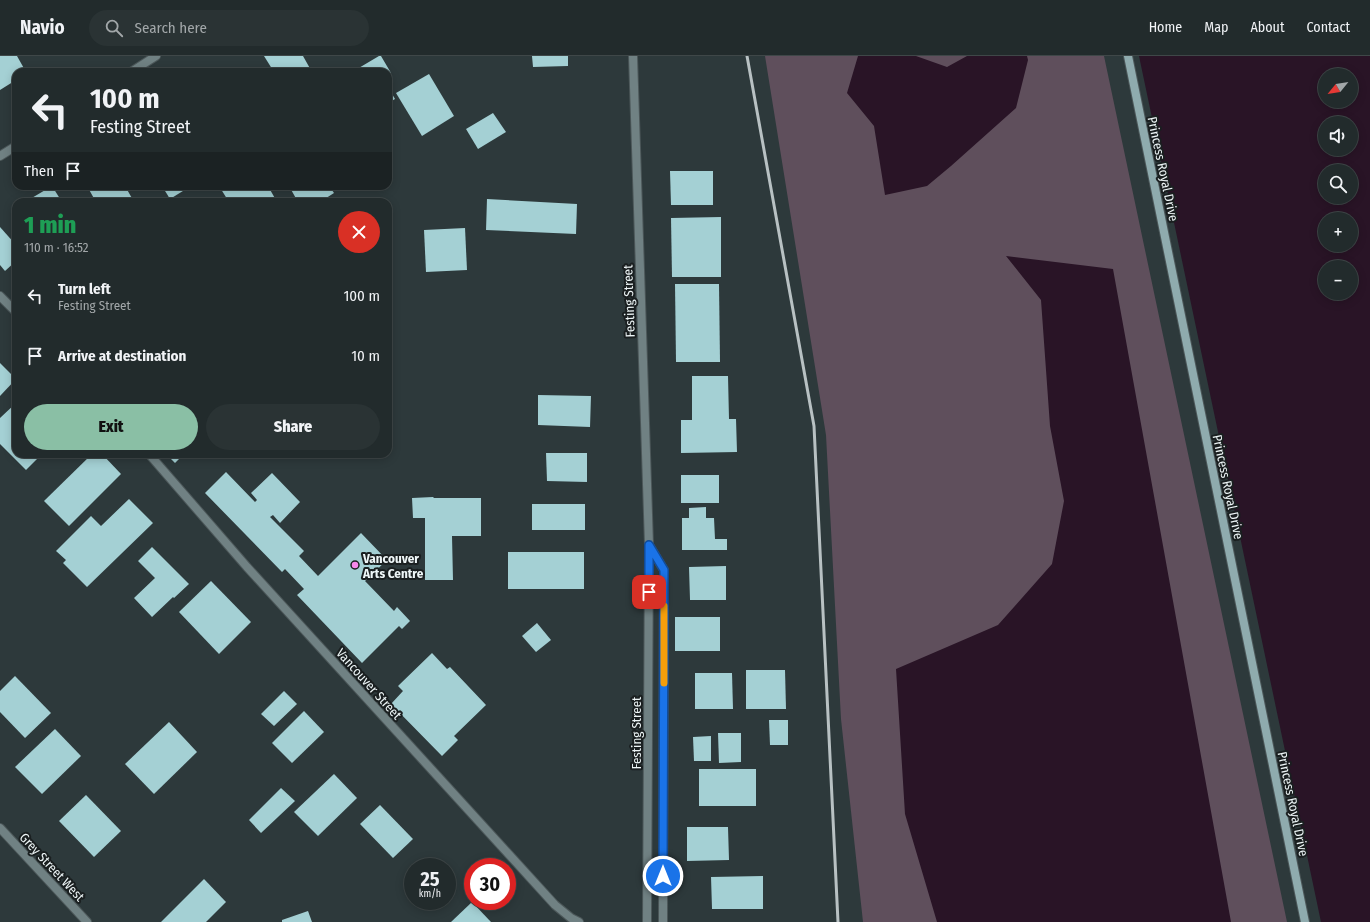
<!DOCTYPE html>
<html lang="en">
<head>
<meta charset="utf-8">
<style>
  :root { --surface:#222b2c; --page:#2a3334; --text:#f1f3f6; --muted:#a2a7a9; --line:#3f4748; --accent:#8abfa5 }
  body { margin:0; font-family:"Fira Sans Condensed",sans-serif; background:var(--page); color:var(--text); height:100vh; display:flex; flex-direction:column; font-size:15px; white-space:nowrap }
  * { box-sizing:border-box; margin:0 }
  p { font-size:13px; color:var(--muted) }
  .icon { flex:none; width:22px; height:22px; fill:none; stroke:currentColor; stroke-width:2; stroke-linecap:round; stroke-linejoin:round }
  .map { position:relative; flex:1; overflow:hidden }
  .details { position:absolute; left:12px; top:142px; width:380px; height:260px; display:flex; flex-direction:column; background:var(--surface); border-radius:12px; box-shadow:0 2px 10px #0003,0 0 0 1px var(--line) }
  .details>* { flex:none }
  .hud { position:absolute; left:12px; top:12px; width:380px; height:122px; border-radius:12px; box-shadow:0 2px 10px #0003,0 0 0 1px var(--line); background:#222b2c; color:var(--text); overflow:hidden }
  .needle { width:26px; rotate:240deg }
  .tools { position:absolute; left:1318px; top:12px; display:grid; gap:8px }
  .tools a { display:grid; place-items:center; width:40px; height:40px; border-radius:50%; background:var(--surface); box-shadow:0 2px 10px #0003,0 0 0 1px var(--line); font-size:20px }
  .speed { position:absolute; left:404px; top:802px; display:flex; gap:8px; font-size:20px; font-weight:700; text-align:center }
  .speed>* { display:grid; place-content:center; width:52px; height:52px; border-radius:50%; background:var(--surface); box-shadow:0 2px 10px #0003,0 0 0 1px var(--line); line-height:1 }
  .speed small { font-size:10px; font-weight:400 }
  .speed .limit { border:6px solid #d22; background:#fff; color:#111 }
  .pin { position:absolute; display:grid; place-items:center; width:34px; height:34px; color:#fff; margin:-17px; border-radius:8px; box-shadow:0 2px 6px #0006 }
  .me { position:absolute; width:44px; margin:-22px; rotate:0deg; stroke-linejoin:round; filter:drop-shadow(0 0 3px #0008) }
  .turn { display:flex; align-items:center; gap:14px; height:84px; padding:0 12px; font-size:18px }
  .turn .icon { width:52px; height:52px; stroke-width:2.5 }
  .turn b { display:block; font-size:28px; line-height:34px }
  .then { display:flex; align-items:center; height:38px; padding:0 12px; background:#0003; gap:8px; font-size:15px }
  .round { display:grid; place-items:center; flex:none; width:42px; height:42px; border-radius:21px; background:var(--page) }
  .headline { display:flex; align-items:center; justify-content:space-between; height:68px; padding:0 12px }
  h1 { font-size:24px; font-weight:800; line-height:30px; color:#1e9e55 }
  .primary-button { display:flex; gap:8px; margin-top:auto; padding:8px 12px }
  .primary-button a { flex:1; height:46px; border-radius:24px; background:var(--accent); color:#111; font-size:16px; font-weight:800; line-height:46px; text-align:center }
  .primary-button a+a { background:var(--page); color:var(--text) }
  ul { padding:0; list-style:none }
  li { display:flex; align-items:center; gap:12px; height:60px; padding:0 12px }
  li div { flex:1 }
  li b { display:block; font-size:15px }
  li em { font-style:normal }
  header { display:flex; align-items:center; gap:24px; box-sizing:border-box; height:56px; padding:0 20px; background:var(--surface); border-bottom:1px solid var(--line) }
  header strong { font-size:19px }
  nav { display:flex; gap:22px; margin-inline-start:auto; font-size:14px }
  .search { width:280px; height:36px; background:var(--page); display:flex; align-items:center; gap:10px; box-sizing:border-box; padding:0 14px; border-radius:22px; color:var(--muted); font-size:15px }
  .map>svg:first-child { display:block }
</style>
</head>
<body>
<header>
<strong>Navio</strong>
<div class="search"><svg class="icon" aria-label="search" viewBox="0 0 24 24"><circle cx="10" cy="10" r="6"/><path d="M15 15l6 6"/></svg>Search here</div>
<nav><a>Home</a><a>Map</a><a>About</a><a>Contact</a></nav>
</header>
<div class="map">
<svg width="1370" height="866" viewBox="0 0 1370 866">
  <rect width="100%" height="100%" fill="#2d393b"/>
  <path fill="#5f4f5c" d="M 765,0 L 1104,0 L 1287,866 L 863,866 L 841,663 L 826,379 Z"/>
  <g fill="#291426" fill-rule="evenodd">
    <path d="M 858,0 L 916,0 L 947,11 L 967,0 L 1027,0 L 1028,4 L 1016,52 L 951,110 L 927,130 L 885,139 L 874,70 L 847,37 Z"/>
    <path d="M 1139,0 L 1370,0 L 1370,866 L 1321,866 ZM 1325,19 L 1351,19 L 1351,45 L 1325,45 ZM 1325,67 L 1351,67 L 1351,93 L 1325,93 ZM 1325,115 L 1351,115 L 1351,141 L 1325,141 ZM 1325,163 L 1351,163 L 1351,189 L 1325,189 ZM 1325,211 L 1351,211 L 1351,237 L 1325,237 Z"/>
    <path d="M 1006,200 L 1113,213 L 1231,866 L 937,866 L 905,758 L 896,613 L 998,569 L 1052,508 L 1064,445 L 1050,370 L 1041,244 Z"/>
  </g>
  <g fill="#a4d0d4">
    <path d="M 0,0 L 17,0 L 26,16 L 16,16 L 16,24 L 0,34 Z"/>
    <path d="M 264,0 L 303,0 L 312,16 L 274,16 Z"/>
    <path d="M 379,0 L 381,0 L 391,17 L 388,19 L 388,16 L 352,16 Z"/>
    <path d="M 532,0 L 568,0 L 568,10 L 533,11 Z"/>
    <path d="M 246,11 L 249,16 L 238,16 Z"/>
    <path d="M 429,18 L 454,60 L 422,80 L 396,37 Z"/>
    <path d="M 388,31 L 395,43 L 388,47 Z"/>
    <path d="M 493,57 L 506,76 L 478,93 L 466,73 Z"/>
    <path d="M 670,115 L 713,115 L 713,149 L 671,149 Z"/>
    <path d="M 52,130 L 62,146 L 25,146 Z"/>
    <path d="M 87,130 L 125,130 L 133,144 L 130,146 L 96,146 Z"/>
    <path d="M 162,130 L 191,130 L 170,143 Z"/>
    <path d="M 219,130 L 268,130 L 277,146 L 229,146 Z"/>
    <path d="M 289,130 L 329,130 L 334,137 L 320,146 L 298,146 Z"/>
    <path d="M 487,143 L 577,148 L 576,178 L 486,174 Z"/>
    <path d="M 721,161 L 721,221 L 672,221 L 671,162 Z"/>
    <path d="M 0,171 L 16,189 L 16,205 L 5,215 L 0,209 Z"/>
    <path d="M 465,172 L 467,214 L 426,216 L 424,174 Z"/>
    <path d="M 675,228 L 719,228 L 720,306 L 676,306 Z"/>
    <path d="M 0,307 L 16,323 L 0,340 Z"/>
    <path d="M 692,320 L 728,320 L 729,363 L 736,363 L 737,396 L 681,397 L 681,364 L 692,364 Z"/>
    <path d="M 538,339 L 591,340 L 590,371 L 538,369 Z"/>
    <path d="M 16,347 L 16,398 L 42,398 L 26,414 L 0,388 L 0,362 Z"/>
    <path d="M 546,397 L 587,397 L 587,426 L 547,425 Z"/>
    <path d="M 92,398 L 102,398 L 121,418 L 69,470 L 44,445 Z"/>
    <path d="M 166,398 L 184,398 L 175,407 Z"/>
    <path d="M 226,416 L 255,446 L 257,444 L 251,437 L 272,417 L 300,446 L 280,467 L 273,459 L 270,461 L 304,495 L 299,500 L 318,520 L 361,477 L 387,504 L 365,525 L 394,555 L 397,551 L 410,565 L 402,573 L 399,570 L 362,607 L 297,539 L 304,533 L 285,513 L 282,516 L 205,437 Z"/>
    <rect x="681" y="419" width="38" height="28"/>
    <path d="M 433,441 L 434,442 L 481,442 L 481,480 L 452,480 L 453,524 L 425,524 L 425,462 L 413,462 L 412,442 Z"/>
    <path d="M 129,443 L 153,467 L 87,531 L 63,507 L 66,504 L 56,495 L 91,460 L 101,470 Z"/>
    <rect x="532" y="448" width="53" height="26"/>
    <path d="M 706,451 L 706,462 L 714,462 L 715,483 L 727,483 L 727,494 L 682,494 L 682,462 L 689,462 L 689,452 Z"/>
    <path d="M 152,491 L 189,528 L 174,542 L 173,541 L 152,561 L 134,542 L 155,522 L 138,505 Z"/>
    <rect x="508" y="496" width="76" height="37"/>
    <path d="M 726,510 L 726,544 L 690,544 L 689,511 Z"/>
    <path d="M 211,525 L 251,566 L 219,598 L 179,556 Z"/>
    <rect x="675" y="561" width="45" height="34"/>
    <path d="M 537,567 L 551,584 L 536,596 L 522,580 Z"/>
    <path d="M 432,597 L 447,613 L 450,611 L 486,649 L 454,680 L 458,684 L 442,700 L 391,648 L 403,635 L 398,630 Z"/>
    <path d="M 746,614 L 785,614 L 786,653 L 746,653 Z"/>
    <path d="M 695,617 L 732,617 L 733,653 L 695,653 Z"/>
    <path d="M 15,620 L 51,657 L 25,682 L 0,656 L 0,635 Z"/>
    <path d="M 284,635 L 297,648 L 274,670 L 261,658 Z"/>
    <path d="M 304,655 L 324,676 L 292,707 L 272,687 Z"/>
    <path d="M 769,664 L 788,664 L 788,689 L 770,689 Z"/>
    <path d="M 169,666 L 197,696 L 154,738 L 125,708 Z"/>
    <path d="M 55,673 L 81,700 L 42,738 L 15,711 Z"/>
    <path d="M 718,677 L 741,677 L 741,706 L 719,707 Z"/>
    <path d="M 711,680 L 711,705 L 694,705 L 693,681 Z"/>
    <rect x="699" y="713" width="57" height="37"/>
    <path d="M 334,718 L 357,742 L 318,780 L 294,756 Z"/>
    <path d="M 281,732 L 295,745 L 261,777 L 249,764 Z"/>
    <path d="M 86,739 L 121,775 L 94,801 L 59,765 Z"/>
    <path d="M 380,749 L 413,783 L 393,802 L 360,768 Z"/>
    <path d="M 687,771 L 728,771 L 729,804 L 687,805 Z"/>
    <path d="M 763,820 L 763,853 L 712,853 L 711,821 Z"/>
    <path d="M 204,823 L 226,846 L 206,866 L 161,866 Z"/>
    <path d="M 472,846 L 491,866 L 451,866 Z"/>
    <path d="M 308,855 L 312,866 L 282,866 L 282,864 Z"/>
  </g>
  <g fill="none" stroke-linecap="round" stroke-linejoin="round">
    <defs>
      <g id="minor">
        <path d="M 633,0 L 649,489 L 647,866"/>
        <path d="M 131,16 L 156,0"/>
        <path d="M 0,100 L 16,90"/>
        <path d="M 0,240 L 16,256"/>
        <path d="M 149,398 L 247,511 L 555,849 L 571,862 L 579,866"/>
        <path d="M 649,489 L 664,514 L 663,866"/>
        <path d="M 0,772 L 87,866"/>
      </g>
      <path id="secondary" d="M 1128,0 L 1305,866"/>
    </defs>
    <use href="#minor" stroke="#4c5759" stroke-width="10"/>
    <use href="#secondary" stroke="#4c5759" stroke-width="10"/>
    <use href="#minor" stroke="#708183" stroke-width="8"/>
    <use href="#secondary" stroke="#8fabae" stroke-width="8"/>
    <path stroke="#b8c1c3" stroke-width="3" d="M 747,0 L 814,370 L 838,866"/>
  </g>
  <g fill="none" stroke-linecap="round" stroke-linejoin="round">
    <defs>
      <path id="route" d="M 649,536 L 649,489 L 664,514 L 663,820"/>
    </defs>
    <use href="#route" stroke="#114b97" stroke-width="10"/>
    <use href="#route" stroke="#1a73e8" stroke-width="7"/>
    <path stroke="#f59e0b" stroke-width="7" d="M 664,627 L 664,550"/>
  </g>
  <circle fill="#f788eb" stroke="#1a1f20" stroke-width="1.5" cx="355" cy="509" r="4"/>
  <g text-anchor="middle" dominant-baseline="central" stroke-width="4" stroke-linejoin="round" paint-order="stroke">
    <g font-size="13" fill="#eef6f7" stroke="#1a1f20">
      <text transform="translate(1163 113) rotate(78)">Princess Royal Drive</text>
      <text transform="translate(629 245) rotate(-92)">Festing Street</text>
      <text transform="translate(1228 431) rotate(78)">Princess Royal Drive</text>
      <text transform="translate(369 628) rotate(48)">Vancouver Street</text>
      <text transform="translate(636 677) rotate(-90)">Festing Street</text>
      <text transform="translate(1293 748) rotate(78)">Princess Royal Drive</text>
      <text transform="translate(52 811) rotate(47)">Grey Street West</text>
    </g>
    <g font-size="13" font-weight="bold" fill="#eef6f7" stroke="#1a1f20" text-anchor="start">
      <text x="363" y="502">Vancouver<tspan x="363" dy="15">Arts Centre</tspan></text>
    </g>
  </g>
</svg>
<div class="tools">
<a><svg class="needle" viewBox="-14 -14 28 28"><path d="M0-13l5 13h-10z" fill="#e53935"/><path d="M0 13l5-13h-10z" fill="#a2a7a9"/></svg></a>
<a><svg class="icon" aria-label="sound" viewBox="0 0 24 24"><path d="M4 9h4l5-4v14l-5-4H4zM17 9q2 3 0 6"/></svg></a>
<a><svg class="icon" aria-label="search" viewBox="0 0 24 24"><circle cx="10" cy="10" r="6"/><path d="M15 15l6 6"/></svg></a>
<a>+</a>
<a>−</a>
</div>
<div class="speed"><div>25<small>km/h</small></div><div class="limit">30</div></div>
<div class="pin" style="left:649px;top:536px;background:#d93025"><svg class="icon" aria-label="arrive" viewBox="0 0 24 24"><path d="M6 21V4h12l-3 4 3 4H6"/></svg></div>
<svg class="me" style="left:663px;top:820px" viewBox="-20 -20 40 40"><circle r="17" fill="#1a73e8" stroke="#fff" stroke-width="3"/><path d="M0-11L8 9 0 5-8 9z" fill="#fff"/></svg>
<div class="hud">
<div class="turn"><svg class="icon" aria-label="left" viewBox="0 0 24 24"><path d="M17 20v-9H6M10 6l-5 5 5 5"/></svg><div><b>100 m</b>Festing Street</div></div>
<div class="then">Then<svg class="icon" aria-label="arrive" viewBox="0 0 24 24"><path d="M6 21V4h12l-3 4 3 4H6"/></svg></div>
</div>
<section class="details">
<div class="headline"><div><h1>1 min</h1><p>110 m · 16:52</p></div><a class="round" style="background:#d93025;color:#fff"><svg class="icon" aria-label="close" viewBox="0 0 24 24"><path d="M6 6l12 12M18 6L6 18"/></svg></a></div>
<ul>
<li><svg class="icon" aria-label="left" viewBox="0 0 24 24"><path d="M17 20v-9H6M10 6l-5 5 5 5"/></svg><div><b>Turn left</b><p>Festing Street</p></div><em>100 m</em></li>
<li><svg class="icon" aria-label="arrive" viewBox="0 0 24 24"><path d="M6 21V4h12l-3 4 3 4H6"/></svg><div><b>Arrive at destination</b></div><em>10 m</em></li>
</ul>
<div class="primary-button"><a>Exit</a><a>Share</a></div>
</section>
</div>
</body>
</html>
